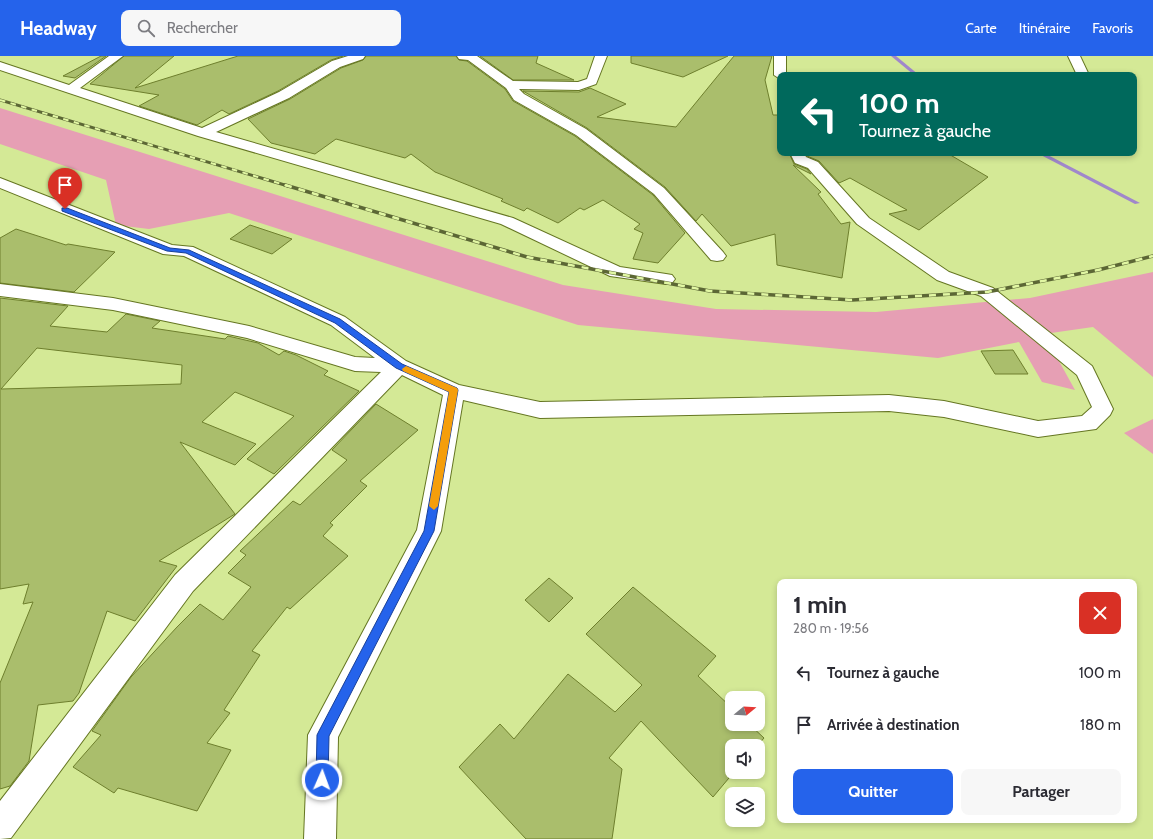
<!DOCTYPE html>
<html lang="fr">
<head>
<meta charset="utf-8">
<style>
  :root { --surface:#fff; --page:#f7f7f7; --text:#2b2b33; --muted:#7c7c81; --accent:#2563eb }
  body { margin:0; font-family:Cabin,sans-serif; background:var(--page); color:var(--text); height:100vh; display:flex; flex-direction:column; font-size:15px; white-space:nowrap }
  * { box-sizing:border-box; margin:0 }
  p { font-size:13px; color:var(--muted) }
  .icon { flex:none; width:22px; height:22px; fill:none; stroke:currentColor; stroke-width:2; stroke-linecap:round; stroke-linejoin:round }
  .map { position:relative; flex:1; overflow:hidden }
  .drawer { position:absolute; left:777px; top:523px; width:360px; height:244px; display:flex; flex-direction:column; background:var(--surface); border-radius:8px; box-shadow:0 2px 6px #0003 }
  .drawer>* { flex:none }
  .top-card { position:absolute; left:777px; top:16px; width:360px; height:84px; border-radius:8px; box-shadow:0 2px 6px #0003; background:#00695c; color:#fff; overflow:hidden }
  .needle { width:26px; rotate:72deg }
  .buttons { position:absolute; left:725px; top:635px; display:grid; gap:8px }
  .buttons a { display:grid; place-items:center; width:40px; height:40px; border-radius:8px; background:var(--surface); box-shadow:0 2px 6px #0003; font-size:20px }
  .pin { position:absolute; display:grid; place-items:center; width:34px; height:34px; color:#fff; margin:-41px -17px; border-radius:50% 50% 50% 0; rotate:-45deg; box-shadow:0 0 4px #0007 }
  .pin .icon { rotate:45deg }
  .me { position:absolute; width:44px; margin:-22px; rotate:2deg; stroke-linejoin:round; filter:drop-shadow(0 0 3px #0008) }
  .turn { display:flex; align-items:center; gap:14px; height:84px; padding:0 16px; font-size:18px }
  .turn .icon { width:52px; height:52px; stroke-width:2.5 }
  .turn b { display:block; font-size:28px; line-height:34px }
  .round { display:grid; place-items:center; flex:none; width:42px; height:42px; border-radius:8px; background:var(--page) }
  .head { display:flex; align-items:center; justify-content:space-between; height:68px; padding:0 16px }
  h1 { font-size:24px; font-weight:700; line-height:30px }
  .primary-button { display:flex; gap:8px; margin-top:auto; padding:8px 16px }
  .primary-button a { flex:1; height:46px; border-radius:8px; background:var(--accent); color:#fff; font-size:16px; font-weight:700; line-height:46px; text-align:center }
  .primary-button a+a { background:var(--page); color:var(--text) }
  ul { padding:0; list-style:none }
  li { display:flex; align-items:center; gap:12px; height:52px; padding:0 16px }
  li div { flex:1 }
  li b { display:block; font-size:15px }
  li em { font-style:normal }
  header { display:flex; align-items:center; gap:24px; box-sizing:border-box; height:56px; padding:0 20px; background:var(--accent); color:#fff }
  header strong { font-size:19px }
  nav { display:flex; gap:22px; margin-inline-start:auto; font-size:14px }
  .search { width:280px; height:36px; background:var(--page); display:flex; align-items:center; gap:10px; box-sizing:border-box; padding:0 14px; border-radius:8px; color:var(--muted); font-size:15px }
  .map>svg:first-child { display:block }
</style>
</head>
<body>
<header>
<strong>Headway</strong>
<div class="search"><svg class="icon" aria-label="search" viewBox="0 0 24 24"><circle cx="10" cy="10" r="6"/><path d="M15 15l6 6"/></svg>Rechercher</div>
<nav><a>Carte</a><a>Itinéraire</a><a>Favoris</a></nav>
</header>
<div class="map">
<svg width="1153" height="783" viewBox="0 0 1153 783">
  <rect width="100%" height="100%" fill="#d4e996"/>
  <g fill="#e69fb4">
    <path d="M 0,52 L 563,229 L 716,253 L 876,256 L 1030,242 L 1153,216 L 1153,321 L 1093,271 L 1044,278 L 1075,334 L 1042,326 L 1019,286 L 938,302 L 578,269 L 229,157 L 149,173 L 116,169 L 106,124 L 0,88 Z"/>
    <path d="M 1153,363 L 1153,398 L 1124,377 Z"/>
  </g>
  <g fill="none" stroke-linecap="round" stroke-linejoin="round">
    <g fill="#a087cb" fill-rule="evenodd">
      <path d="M 891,0 L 896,0 L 919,19 L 914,19 Z"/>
      <path d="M 1037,97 L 1044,97 L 1140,147 L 1135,148 Z"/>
    </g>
  </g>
  <g fill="#aabe6c" stroke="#6e7f2d" fill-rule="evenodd">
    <path d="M 101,0 L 106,0 L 75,22 L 63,20 Z"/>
    <path d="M 124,0 L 174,0 L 135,32 L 238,0 L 343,0 L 331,4 L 278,35 L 229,58 L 222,54 L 197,69 L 139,50 L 159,39 L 90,28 Z"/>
    <path d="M 366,0 L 456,0 L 459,4 L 467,5 L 505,33 L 513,45 L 575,80 L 653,139 L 685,177 L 658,207 L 633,203 L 643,177 L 634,173 L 640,168 L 603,144 L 584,154 L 580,152 L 558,167 L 527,152 L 524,155 L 501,145 L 503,143 L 435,116 L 411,98 L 405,102 L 336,83 L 315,98 L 271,87 L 248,63 L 290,43 L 341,12 L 363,4 Z"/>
    <path d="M 480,0 L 538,0 L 536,7 L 574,24 L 513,24 Z"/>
    <path d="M 631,0 L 728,0 L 683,21 L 631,7 Z"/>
    <path d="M 734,0 L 772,0 L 765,24 L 773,59 L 780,59 L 780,97 L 789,97 L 794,108 L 807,113 L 811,118 L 793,109 L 821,136 L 818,138 L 841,168 L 850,166 L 842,222 L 777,209 L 775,178 L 731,190 L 702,158 L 696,165 L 665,131 L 587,72 L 523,35 L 579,36 L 590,32 L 626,48 L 597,61 L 676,71 Z"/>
    <path d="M 806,97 L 947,97 L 988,121 L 919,174 L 889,158 L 907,154 L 850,122 L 839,127 L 819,105 L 807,100 Z"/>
    <path d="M 250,169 L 292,183 L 272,198 L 230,183 Z"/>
    <path d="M 16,173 L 66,189 L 68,188 L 115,196 L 74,236 L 0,227 L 0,182 Z"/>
    <path d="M 0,242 L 68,250 L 50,270 L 107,276 L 126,258 L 160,265 L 152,272 L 225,283 L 228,280 L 258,287 L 279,299 L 284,295 L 296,299 L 328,315 L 324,319 L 359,335 L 274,418 L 247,403 L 294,360 L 235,336 L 202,366 L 256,388 L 235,409 L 180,386 L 235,458 L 159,505 L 177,510 L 135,565 L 107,555 L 79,637 L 73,645 L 38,649 L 29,705 L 10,730 L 0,733 L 0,627 L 33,546 L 23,548 L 29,528 L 0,533 ZM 37,292 L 182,309 L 181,328 L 1,333 Z"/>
    <path d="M 1013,294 L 1028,318 L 995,318 L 981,295 Z"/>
    <path d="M 376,348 L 418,374 L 360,425 L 367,430 L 330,467 L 333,469 L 323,480 L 348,500 L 290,553 L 287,551 L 252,595 L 260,599 L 224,654 L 230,657 L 207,687 L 231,694 L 197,755 L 118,732 L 114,737 L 73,711 L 101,679 L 92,675 L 131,621 L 177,571 L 200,548 L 223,564 L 251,531 L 228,517 L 246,499 L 240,495 L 293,445 L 300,449 L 347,404 L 332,394 Z"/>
    <path d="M 549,522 L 573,542 L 549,566 L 525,544 Z"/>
    <path d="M 633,531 L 716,600 L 698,620 L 732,652 L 732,668 L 749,668 L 764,682 L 757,690 L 732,690 L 732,716 L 734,716 L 713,741 L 641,665 L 609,702 L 622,713 L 612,783 L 526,783 L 459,711 L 500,668 L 514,683 L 568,618 L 615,656 L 642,629 L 586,578 Z"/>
  </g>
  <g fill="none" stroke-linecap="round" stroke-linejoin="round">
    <defs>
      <g id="minor">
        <path d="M 109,0 L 123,0 L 80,32 L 202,72 L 279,36 L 332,5 L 348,0 L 365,0 L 363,3 L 340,11 L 289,42 L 216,76 L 513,162 L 620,211 L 666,218 L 672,219 L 675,223 L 672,227 L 666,228 L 610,220 L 501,168 L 198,80 L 0,14 L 0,6 L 69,29 Z"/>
        <path d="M 457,0 L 477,0 L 513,25 L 578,26 L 587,23 L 595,0 L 607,0 L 596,28 L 579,34 L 519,33 L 524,38 L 586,73 L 664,132 L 723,196 L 726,200 L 723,204 L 717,205 L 711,204 L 654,138 L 576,79 L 514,44 L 506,32 L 468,4 L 459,3 Z"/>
        <path d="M 774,0 L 786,0 L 786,19 L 780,19 L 780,23 L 774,19 Z"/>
        <path d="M 1068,0 L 1080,0 L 1089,19 L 1077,19 Z"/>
        <path d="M 790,97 L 804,97 L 806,101 L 818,106 L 869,162 L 949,216 L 993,232 L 1092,310 L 1113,353 L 1110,359 L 1096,373 L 1038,381 L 944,361 L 889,355 L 540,362 L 463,344 L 441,475 L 338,681 L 336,783 L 304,783 L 308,679 L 417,474 L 443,339 L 402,319 L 193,535 L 11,782 L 0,783 L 0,745 L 175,519 L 381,316 L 355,315 L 247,282 L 113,254 L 0,240 L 0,228 L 113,242 L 249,270 L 355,301 L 375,302 L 331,269 L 184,200 L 163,198 L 0,132 L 0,122 L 172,189 L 193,191 L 345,261 L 406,305 L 459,329 L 540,346 L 889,339 L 944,345 L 1038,365 L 1082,360 L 1092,351 L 1077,319 L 981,240 L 937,224 L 857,168 L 808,112 L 795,107 Z"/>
      </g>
    </defs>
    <use href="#minor" stroke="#657622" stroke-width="2"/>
    <use href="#minor" fill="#fff" fill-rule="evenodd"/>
    <defs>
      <path id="rail-far1" d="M 0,44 L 288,130"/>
      <path id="rail" d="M 285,129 L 527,201 L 710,235 L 852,244 L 987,236 L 1098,214 L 1153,200"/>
    </defs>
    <use href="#rail-far1" stroke="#5c6735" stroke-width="3"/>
    <use href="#rail" stroke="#5c6735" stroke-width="3.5"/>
    <use href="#rail-far1" stroke="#e1f7a3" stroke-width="2" stroke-dasharray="5.5" stroke-linecap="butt"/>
    <use href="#rail" stroke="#e1f7a3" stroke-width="2.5" stroke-dasharray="7" stroke-linecap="butt"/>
  </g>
  <path fill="#2563eb" stroke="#184099" d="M 62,152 L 67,152 L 170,192 L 189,194 L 340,263 L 402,308 L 457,332 L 458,334 L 434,475 L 329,680 L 328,724 L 327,728 L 322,730 L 318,728 L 316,724 L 317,679 L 319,675 L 424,475 L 449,336 L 396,312 L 335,267 L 186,197 L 167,195 L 62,155 Z"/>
  <path fill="#f59e0b" d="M 406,310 L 457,332 L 458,334 L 438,450 L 434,454 L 429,450 L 449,336 L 403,315 L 402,313 Z"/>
</svg>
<div class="buttons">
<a><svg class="needle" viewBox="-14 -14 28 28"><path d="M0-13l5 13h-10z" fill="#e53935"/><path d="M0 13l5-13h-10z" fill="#7c7c81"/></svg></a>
<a><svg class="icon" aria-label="sound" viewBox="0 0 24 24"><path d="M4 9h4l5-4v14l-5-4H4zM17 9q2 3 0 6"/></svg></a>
<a><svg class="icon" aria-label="layers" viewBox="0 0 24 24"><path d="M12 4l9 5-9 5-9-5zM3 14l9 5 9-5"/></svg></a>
</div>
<div class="pin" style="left:65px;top:153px;background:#d93025"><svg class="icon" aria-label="arrive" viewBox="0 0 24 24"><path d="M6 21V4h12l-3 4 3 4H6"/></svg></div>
<svg class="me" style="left:322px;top:724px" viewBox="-20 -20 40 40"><circle r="17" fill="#2563eb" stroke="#fff" stroke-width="3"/><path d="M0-11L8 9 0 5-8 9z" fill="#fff"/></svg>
<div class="top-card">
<div class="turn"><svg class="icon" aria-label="left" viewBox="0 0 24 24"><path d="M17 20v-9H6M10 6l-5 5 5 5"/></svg><div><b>100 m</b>Tournez à gauche</div></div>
</div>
<section class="drawer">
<div class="head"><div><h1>1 min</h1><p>280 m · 19:56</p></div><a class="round" style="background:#d93025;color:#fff"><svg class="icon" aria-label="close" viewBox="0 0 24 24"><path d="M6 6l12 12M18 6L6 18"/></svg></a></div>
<ul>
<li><svg class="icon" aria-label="left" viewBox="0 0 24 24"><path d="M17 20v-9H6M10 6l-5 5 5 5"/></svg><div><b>Tournez à gauche</b></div><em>100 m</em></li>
<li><svg class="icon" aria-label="arrive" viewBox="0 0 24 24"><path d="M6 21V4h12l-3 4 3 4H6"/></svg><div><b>Arrivée à destination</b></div><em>180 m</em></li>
</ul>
<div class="primary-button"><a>Quitter</a><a>Partager</a></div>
</section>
</div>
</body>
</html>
